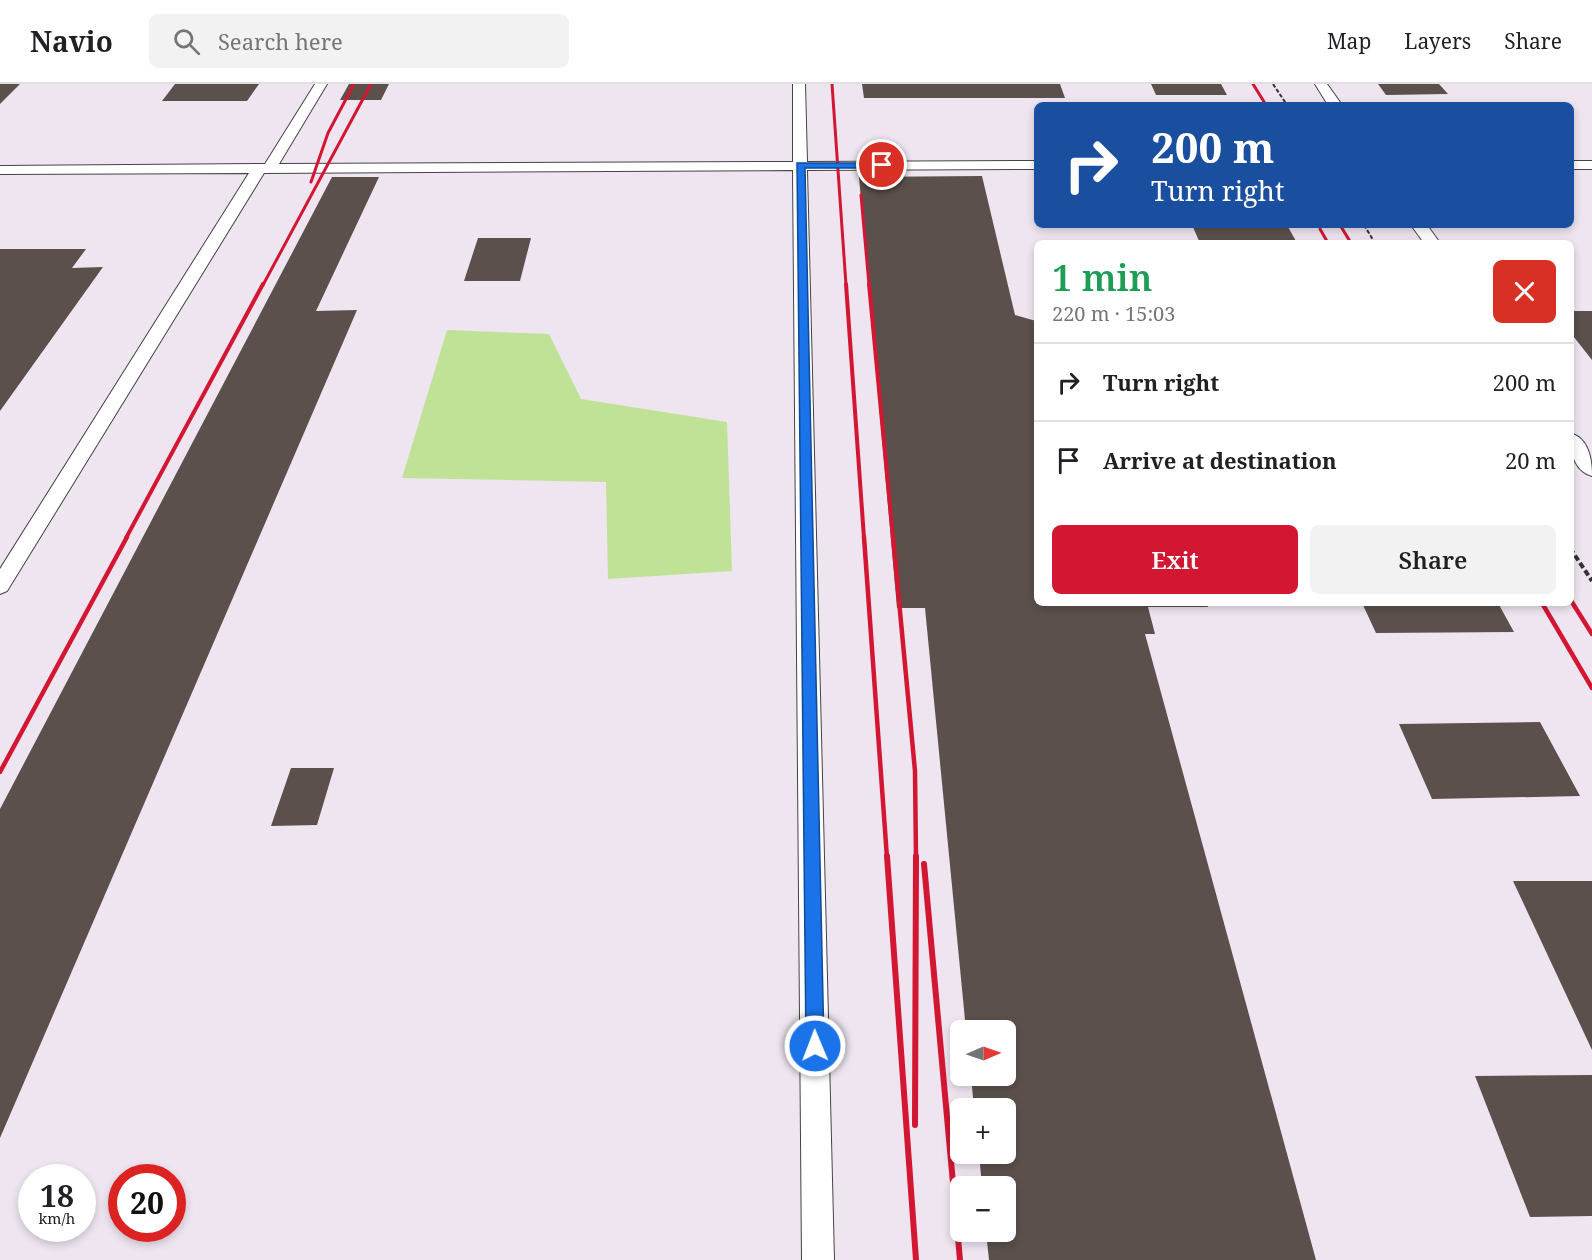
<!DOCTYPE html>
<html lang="en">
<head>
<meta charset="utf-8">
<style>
  :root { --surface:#fff; --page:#f2f2f2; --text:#202124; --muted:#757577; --line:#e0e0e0; --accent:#d31732 }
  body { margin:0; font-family:"Noto Serif",serif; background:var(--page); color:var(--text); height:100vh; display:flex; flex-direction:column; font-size:22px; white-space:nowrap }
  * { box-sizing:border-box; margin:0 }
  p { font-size:20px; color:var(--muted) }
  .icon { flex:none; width:33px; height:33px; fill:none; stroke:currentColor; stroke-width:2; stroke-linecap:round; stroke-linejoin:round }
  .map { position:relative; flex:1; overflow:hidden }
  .drawer { position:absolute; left:1034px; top:156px; width:540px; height:366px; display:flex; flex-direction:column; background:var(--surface); border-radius:9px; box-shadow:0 3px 9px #0003 }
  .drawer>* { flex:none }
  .top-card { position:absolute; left:1034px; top:18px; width:540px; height:126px; border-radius:9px; box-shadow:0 3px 9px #0003; background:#1a4fa0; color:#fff; overflow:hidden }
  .needle { width:39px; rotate:88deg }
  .fabs { position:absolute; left:950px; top:936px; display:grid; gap:12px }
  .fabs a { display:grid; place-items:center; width:66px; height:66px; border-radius:9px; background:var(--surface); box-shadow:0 3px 9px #0003; font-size:30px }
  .speed { position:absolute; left:18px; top:1080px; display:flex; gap:12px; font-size:30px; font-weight:700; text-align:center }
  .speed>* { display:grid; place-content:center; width:78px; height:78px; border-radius:50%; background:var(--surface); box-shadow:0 3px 9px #0003; line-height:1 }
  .speed small { font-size:15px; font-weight:400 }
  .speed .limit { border:9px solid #d22; background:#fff; color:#111 }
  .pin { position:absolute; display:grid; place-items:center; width:51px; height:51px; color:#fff; margin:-26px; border:3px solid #fff; border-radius:50%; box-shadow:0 2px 6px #0007 }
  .me { position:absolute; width:66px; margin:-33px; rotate:359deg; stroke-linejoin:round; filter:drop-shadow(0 0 4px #0008) }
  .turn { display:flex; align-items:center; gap:21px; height:126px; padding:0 18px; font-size:27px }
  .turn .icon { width:78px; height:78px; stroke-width:2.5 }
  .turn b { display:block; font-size:42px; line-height:51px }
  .round { display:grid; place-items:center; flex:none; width:63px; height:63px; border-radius:9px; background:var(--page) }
  .headline { display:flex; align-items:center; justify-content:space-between; height:102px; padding:0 18px }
  h1 { font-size:36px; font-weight:600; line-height:45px; color:#1e9e55 }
  .button { display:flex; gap:12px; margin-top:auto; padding:12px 18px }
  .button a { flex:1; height:69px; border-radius:9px; background:var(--accent); color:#fff; font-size:24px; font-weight:600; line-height:69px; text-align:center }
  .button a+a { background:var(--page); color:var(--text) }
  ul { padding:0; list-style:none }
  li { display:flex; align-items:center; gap:18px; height:78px; padding:0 18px; border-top:2px solid var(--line) }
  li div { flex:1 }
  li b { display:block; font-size:22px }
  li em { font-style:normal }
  header { display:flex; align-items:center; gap:36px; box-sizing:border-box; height:84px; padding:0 30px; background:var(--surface); border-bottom:2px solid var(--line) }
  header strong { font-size:28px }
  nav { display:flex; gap:33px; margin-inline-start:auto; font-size:21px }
  .search { width:420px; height:54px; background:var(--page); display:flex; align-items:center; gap:15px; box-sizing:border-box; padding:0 21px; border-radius:9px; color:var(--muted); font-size:22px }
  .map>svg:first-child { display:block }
</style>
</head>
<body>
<header>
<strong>Navio</strong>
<div class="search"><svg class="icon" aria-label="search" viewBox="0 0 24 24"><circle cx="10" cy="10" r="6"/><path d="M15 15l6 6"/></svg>Search here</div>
<nav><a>Map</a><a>Layers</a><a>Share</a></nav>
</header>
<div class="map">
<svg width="1592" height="1176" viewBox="0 0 1592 1176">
  <rect width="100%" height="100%" fill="#fffcf5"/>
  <path fill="#eee5f0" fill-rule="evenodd" d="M 0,0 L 1592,0 L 1592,1176 L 0,1176 ZM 1036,21 L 1570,21 L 1570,141 L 1036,141 ZM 1036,159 L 1570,159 L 1570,519 L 1036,519 ZM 960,946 L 1005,946 L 1005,992 L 960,992 ZM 960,1024 L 1005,1024 L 1005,1070 L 960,1070 ZM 32,1094 L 82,1094 L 82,1144 L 32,1144 ZM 122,1094 L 172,1094 L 172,1144 L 122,1144 ZM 960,1102 L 1005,1102 L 1005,1148 L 960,1148 Z"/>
  <path fill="#c0e296" d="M 447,246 L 549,250 L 581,315 L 727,338 L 732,487 L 608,495 L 606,398 L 402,394 Z"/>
  <g fill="#5b504c">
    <path d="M 0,0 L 20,0 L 0,20 Z"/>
    <path d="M 175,0 L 259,0 L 247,17 L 162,17 Z"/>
    <path d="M 349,0 L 389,0 L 381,16 L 340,16 Z"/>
    <path d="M 862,0 L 1060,0 L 1065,14 L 864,14 Z"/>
    <path d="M 1151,0 L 1221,0 L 1227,11 L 1156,11 Z"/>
    <path d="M 1378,0 L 1439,0 L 1448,10 L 1386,11 Z"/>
    <path d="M 982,92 L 1015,231 L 1036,237 L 1036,519 L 1207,519 L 1208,523 L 1148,523 L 1155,550 L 1145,550 L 1316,1176 L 989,1176 L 986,1148 L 1005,1148 L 1005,1102 L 982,1102 L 979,1070 L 1005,1070 L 1005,1024 L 974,1024 L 971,992 L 1005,992 L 1005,946 L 966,946 L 925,524 L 897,524 L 859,93 Z"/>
    <path d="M 332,93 L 379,93 L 316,227 L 357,226 L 0,1054 L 0,725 Z"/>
    <path d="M 1192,141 L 1287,141 L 1297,159 L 1200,159 Z"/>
    <path d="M 478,154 L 531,154 L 520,197 L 464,197 Z"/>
    <path d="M 0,165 L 86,165 L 72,184 L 103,183 L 0,327 Z"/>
    <path d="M 1570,227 L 1592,227 L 1592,276 L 1570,248 Z"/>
    <path d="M 1362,519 L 1498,519 L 1514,548 L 1376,549 Z"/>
    <path d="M 1540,638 L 1580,712 L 1432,715 L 1399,640 Z"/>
    <path d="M 291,684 L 334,684 L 317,741 L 271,742 Z"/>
    <path d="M 1513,797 L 1592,797 L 1592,966 Z"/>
    <path d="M 1592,991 L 1592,1132 L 1530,1133 L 1475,992 Z"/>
  </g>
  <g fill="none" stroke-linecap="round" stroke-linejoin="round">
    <defs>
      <g id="service">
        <path d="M 315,0 L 327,0 L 279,80 L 793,78 L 793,0 L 805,0 L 807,78 L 1036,77 L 1036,85 L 807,86 L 834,1176 L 802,1176 L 793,86 L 264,89 L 7,507 L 0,510 L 0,485 L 249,89 L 0,90 L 0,82 L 265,80 Z"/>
        <path d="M 1315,0 L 1327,0 L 1342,21 L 1328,21 Z"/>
        <rect x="1570" y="77" width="22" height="8"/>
        <path d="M 1411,141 L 1427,141 L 1440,159 L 1424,159 Z"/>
        <path d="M 1570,349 C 1589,354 1592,376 1592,392 C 1573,387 1570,365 1570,349 Z"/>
      </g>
    </defs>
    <use href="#service" stroke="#444" stroke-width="2"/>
    <g stroke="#333" stroke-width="2" stroke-dasharray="4 2" stroke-linecap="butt">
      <path d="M 1273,0 L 1287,21"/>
      <path d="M 1364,141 L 1375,159"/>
    </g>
    <path stroke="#333" stroke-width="4" stroke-dasharray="6 3" stroke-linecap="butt" d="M 1570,464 L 1592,497"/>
    <use href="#service" fill="#fff" fill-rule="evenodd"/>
    <g stroke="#d31732" stroke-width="3">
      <path d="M 832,0 L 846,201"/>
      <path d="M 1253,0 L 1266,21"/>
      <path d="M 311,98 L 328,49 L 354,0"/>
      <path d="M 861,111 L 869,201"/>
      <path d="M 1340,141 L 1351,159"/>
      <path d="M 1320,145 L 1328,159"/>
      <path d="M 263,201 L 371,0"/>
    </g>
    <g stroke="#d31732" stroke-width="4">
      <path d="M 846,200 L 864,454"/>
      <path d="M 869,200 L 893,454"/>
      <path d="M 126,454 L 263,200"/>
    </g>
    <g stroke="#d31732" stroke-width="4.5">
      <path d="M 864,453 L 887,774"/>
      <path d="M 893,453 L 915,687 L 916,774"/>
      <path d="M 1570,515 L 1592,550"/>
      <path d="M 1542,519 L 1592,604"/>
      <path d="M 0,688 L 127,453"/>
    </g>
    <g stroke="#d31732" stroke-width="6">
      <path d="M 887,772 L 916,1176"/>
      <path d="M 924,780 L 960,1176"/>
      <path d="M 915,1041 L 916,772"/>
    </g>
  </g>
  <path fill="#1a73e8" stroke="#114b97" stroke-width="1.5" d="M 797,79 L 882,79 L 886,81 L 882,84 L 805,84 L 824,962 L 821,968 L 815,970 L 809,968 L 806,962 Z"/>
</svg>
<div class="fabs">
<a><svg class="needle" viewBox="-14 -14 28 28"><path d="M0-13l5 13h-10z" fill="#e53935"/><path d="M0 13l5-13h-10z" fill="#757577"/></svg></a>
<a>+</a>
<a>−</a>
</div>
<div class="speed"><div>18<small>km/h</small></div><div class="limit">20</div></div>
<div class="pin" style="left:882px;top:81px;background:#d93025"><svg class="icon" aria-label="arrive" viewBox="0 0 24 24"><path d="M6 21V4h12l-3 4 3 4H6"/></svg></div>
<svg class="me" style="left:815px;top:962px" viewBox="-20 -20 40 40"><circle r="17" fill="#1a73e8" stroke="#fff" stroke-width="3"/><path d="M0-11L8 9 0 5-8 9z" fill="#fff"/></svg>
<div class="top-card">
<div class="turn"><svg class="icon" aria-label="right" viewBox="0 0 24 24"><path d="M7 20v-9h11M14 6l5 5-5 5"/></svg><div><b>200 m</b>Turn right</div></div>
</div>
<section class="drawer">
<div class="headline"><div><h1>1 min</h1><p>220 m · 15:03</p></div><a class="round" style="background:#d93025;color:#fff"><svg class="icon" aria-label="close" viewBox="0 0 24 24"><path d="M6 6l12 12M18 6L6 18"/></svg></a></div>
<ul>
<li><svg class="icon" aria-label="right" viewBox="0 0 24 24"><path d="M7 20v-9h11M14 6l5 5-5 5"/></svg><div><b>Turn right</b></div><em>200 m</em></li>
<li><svg class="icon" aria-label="arrive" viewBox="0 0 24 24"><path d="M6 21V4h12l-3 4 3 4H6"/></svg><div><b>Arrive at destination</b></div><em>20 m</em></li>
</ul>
<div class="button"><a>Exit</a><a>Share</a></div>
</section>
</div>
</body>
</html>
